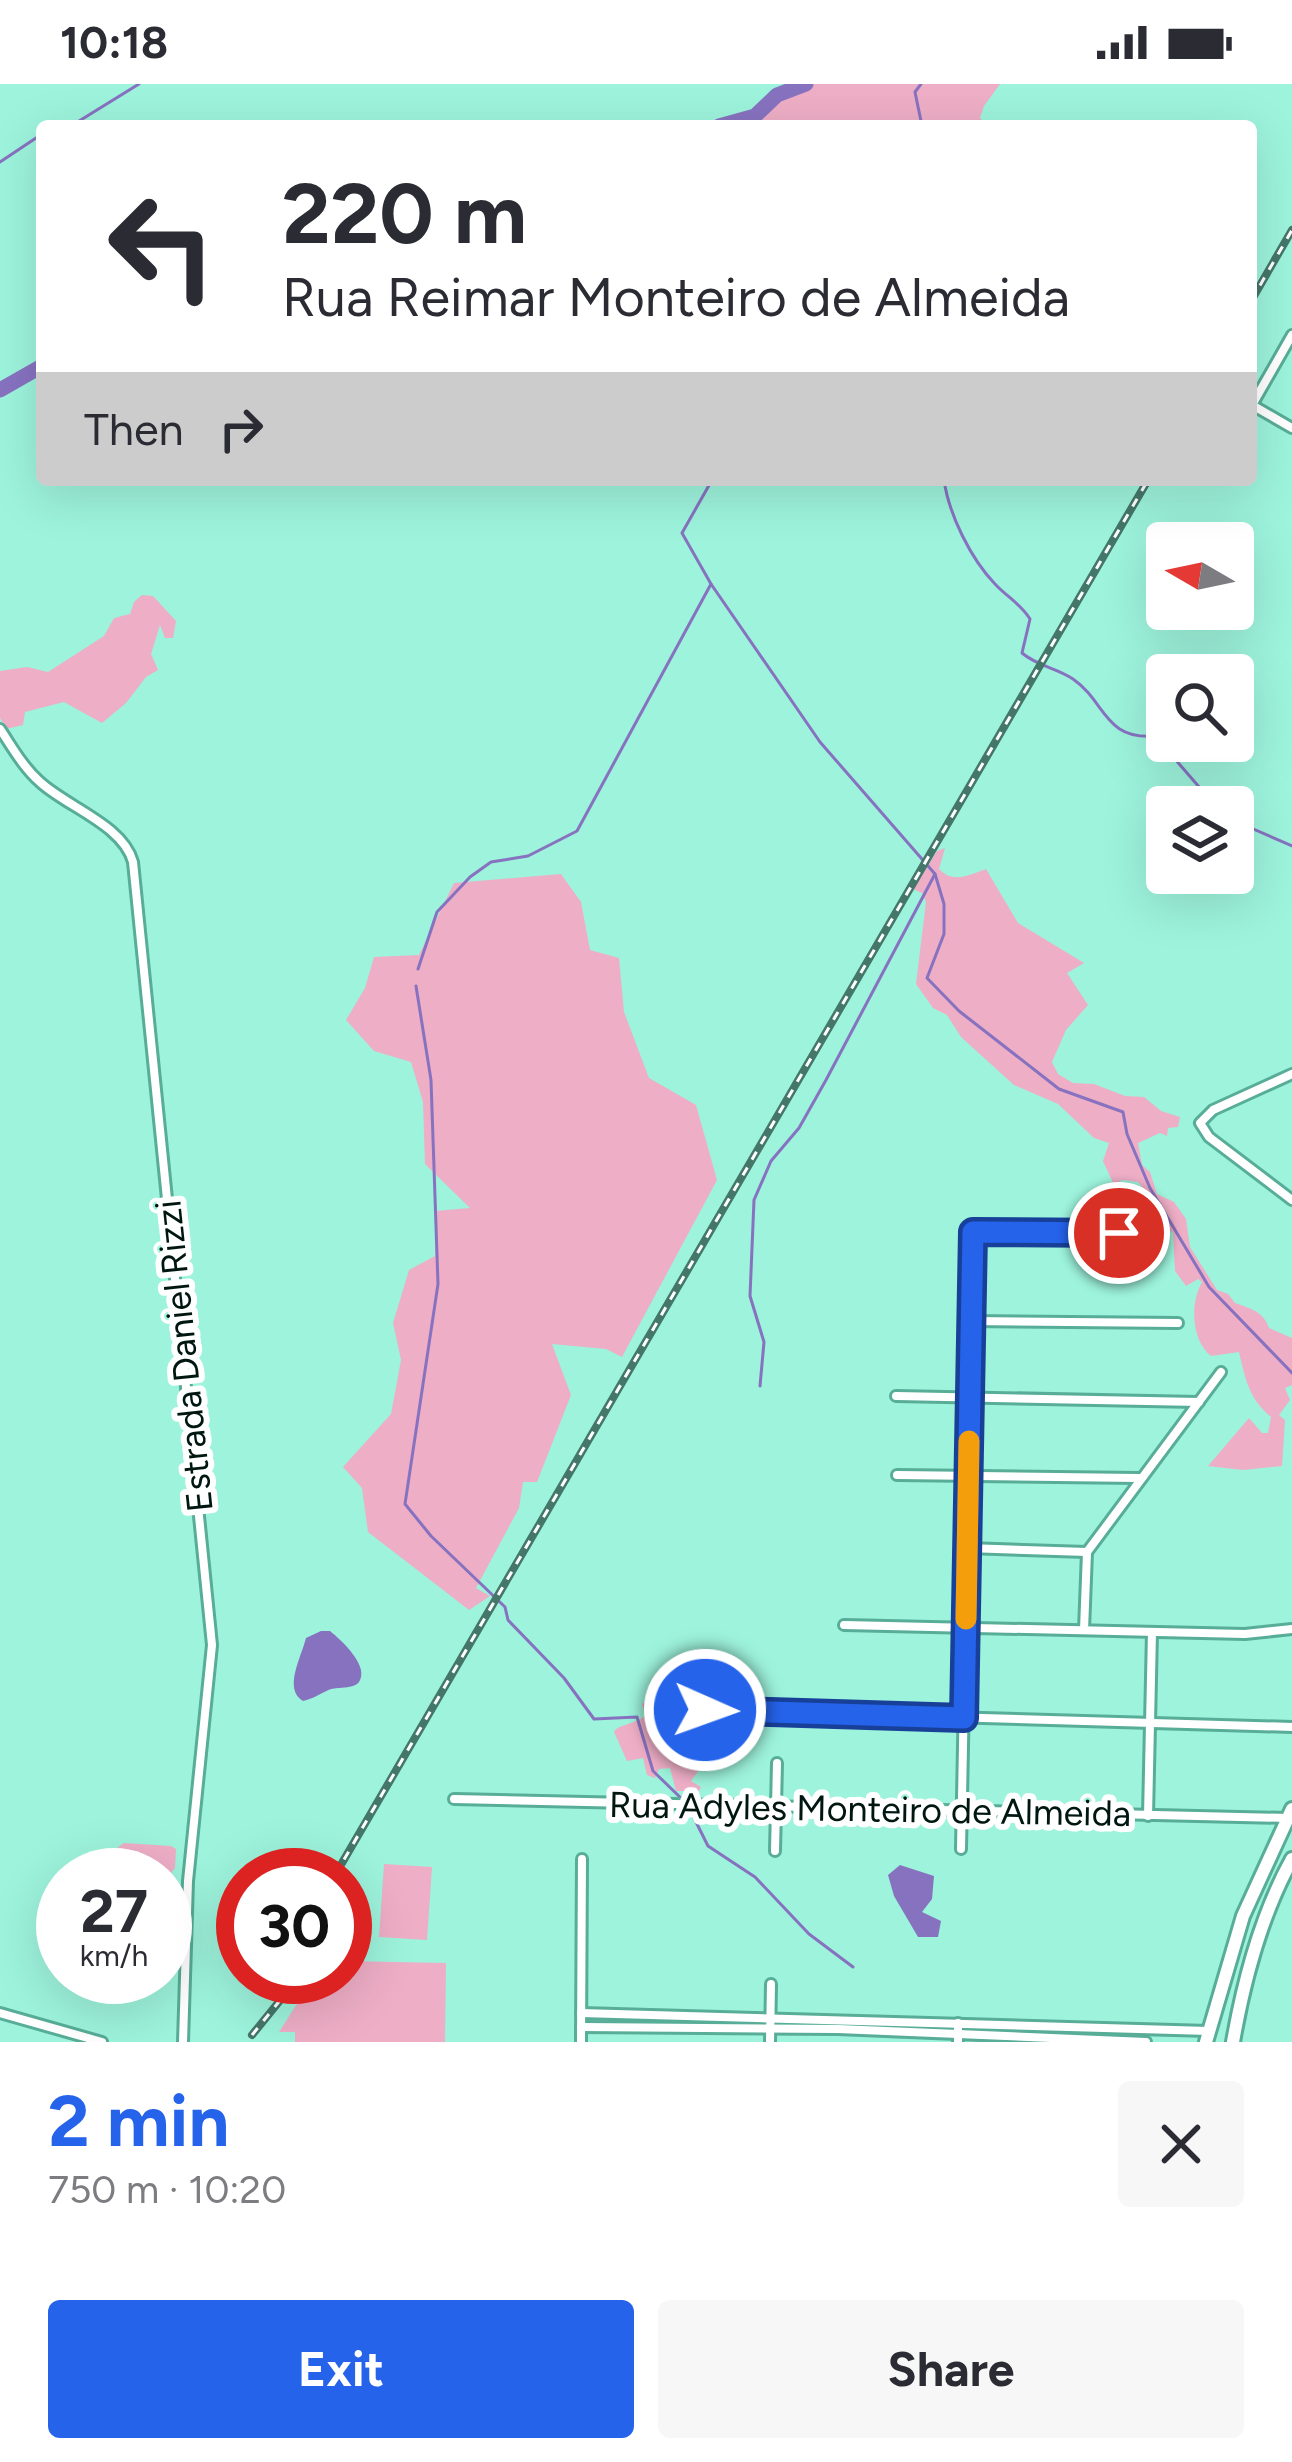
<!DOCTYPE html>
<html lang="en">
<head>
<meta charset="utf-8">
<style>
  :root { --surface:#fff; --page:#f7f7f7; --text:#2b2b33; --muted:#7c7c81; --accent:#2563eb }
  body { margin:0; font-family:Figtree,sans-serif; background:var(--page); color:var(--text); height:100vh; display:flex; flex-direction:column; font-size:45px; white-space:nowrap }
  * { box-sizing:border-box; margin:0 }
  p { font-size:39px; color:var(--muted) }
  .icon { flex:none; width:66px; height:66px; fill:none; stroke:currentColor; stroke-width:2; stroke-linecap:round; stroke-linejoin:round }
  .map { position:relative; height:1958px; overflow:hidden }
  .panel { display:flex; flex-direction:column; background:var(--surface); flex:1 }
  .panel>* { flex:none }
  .hud { position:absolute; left:36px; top:36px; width:1221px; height:366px; border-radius:12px; box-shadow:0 12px 48px #0002; background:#fff; color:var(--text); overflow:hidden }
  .needle { width:78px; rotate:279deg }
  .fabs { position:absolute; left:1146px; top:438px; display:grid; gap:24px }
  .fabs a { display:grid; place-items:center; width:108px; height:108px; border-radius:12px; background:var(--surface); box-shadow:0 12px 48px #0002; font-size:60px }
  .speed { position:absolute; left:36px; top:1764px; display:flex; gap:24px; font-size:60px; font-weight:700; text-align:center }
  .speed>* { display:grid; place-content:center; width:156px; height:156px; border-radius:50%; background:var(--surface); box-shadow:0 12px 48px #0002; line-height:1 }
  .speed small { font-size:30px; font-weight:400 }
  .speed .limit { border:18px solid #d22; background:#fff; color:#111 }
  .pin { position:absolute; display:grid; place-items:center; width:102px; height:102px; color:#fff; margin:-51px; border:6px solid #fff; border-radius:50%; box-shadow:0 3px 12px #0007 }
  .me { position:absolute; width:132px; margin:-66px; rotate:92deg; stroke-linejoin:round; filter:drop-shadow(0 0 9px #0008) }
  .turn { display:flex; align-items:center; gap:42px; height:252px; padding:0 48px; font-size:54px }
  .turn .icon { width:156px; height:156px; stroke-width:2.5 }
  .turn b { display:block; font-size:84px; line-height:102px }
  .then { display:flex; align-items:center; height:114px; padding:0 48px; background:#0003; gap:24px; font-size:45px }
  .round { display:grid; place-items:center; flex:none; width:126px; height:126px; border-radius:12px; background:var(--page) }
  .summary { display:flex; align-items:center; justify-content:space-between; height:204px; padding:0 48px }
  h1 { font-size:72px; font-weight:700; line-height:90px; color:var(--accent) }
  .primary-button { display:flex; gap:24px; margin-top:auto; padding:24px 48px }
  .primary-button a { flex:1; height:138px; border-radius:12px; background:var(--accent); color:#fff; font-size:48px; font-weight:700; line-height:138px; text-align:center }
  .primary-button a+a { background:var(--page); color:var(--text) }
  .status { display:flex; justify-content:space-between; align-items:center; height:84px; padding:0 60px; background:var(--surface); direction:ltr }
  .status svg { height:33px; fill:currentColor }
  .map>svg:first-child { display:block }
</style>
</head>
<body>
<div class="status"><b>10:18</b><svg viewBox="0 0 49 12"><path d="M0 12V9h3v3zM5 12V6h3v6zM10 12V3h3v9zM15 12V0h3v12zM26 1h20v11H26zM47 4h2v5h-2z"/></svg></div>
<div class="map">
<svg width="1292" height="1958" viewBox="0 0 1292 1958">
  <rect width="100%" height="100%" fill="#9df3dc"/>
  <g fill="#eeaec6">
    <path d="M 814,0 L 1000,0 L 984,22 L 980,34 L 988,42 L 746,42 L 790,10 Z"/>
    <path d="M 142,511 L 153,512 L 176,537 L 173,554 L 165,554 L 160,541 L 151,570 L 158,586 L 146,593 L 126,619 L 102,639 L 64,618 L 25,628 L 23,641 L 6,645 L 0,634 L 0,587 L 27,583 L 48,588 L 104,552 L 114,534 L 130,530 L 134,518 Z"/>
    <path d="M 945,764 L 939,785 C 953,800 969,791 986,785 L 1018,839 L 1084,879 L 1067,889 L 1088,921 L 1066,946 L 1052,978 L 1058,990 L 1073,999 L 1094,1000 L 1125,1012 L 1144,1013 L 1161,1027 L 1180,1033 L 1178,1043 L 1168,1044 L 1167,1052 L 1160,1049 L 1138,1059 L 1142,1081 L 1150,1088 L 1157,1110 L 1174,1118 L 1186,1135 L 1190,1163 L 1217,1206 L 1228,1210 L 1235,1219 C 1251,1225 1263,1227 1269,1244 L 1292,1254 L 1292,1301 L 1285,1304 L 1290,1316 L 1279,1331 L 1285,1336 L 1282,1382 L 1243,1386 L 1208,1382 L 1249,1334 L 1262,1349 L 1268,1349 L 1271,1333 C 1249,1315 1245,1294 1239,1268 L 1211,1272 C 1191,1256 1190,1219 1202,1198 L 1198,1195 L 1186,1202 L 1175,1187 L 1173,1149 L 1156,1135 L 1150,1125 L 1148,1110 L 1138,1098 L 1122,1096 L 1114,1101 L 1103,1077 L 1109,1059 L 1094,1054 L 1058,1020 L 1014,1001 L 961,953 L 947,931 L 933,924 L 916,900 L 926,818 L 922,809 L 913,805 L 937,767 Z"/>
    <path d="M 561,790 L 581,818 L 590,866 L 619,874 L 624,928 L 649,994 L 696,1021 L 717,1096 L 622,1273 L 606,1265 L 552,1260 L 571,1311 L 537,1398 L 523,1398 L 519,1424 L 476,1504 L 490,1512 L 469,1526 L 368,1448 L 362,1404 L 343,1383 L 391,1330 L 401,1276 L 393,1239 L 409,1186 L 435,1172 L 435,1127 L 470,1124 L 425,1080 L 423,1018 L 411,978 L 374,967 L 346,936 L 365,904 L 374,873 L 419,871 L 454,799 Z"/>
    <path d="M 685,1592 L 694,1594 L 692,1606 L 683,1612 L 688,1616 L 712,1609 L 709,1619 L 689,1627 L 685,1658 L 699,1664 L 704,1679 L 691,1697 L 701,1703 L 699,1707 L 676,1707 L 670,1684 L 659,1685 L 655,1694 L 647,1691 L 643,1674 L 627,1677 L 614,1648 C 618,1640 637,1640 646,1631 L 642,1620 L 674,1604 Z"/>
    <path d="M 124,1759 L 171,1762 L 176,1765 L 175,1784 L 166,1795 L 165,1791 L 82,1789 L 87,1774 L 107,1771 Z"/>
    <path d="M 384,1780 L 432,1783 L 427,1856 L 379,1853 Z"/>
    <path d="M 345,1877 L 446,1879 L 445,1958 L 295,1958 L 295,1948 L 279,1948 L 314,1893 L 345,1893 Z"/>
  </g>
  <g fill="#8772c0">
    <path d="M 321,1547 L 330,1547 C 341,1556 370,1582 359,1598 C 354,1605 339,1603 331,1605 C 321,1609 313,1615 303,1617 C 283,1605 301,1574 306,1554 Z"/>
    <path d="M 900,1781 L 934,1792 L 932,1815 L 922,1828 L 941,1837 L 938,1853 L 918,1853 L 894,1812 L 888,1791 Z"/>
  </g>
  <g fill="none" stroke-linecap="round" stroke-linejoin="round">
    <g stroke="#8772c0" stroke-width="3">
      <path d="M 921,0 L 915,8 L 922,42"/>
      <path d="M 71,42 L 139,0"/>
      <path d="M 0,78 L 42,50"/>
      <path d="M 712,396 L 682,449 L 711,500 L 820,658 L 935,790 L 944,820 L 944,850 L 927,894 L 959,927 L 1059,1005 L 1123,1028 L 1127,1050 L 1150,1104 L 1209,1203 L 1292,1289"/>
      <path d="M 944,396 C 949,431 971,475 995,500 C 1007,513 1021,520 1030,535 L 1022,569 C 1037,582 1057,584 1073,595 C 1106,618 1104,656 1155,652 L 1200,704 L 1228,723"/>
      <path d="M 1233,727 L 1251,744 L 1292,762"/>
      <path d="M 418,885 L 437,828 L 470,793 L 491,778 L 528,772 L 577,747 L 711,500"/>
      <path d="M 416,902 L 431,996 L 438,1200 L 405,1420 L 431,1452 L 505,1523 L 508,1536 L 564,1594 L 594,1635 L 637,1633 L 653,1687 L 683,1716"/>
      <path d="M 760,1302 L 764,1258 L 750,1212 L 754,1116 L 771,1077 L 799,1044 L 826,996 L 935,790"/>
      <path d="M 689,1724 L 708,1762 L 755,1793 L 809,1850 L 853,1883"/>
    </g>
    <g stroke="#8772c0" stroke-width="15">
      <path d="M 719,42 L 755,32 L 777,11 L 806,0"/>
      <path d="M 0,306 L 42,282"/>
    </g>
    <defs>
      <g id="minor">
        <path d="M 1292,251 L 1252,321 L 1292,344"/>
        <path d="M 0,645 C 12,663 23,683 40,698 C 67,723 123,741 133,778 L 212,1561 L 188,1797 L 183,1958"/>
        <path d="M 1292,990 L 1213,1026 L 1200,1039 L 1209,1053 L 1292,1116"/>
        <path d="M 971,1237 L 1178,1239"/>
        <path d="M 896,1312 L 1199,1318"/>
        <path d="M 897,1391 L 1138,1394"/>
        <path d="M 967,1464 L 1087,1468"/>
        <path d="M 844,1541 L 1245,1550 L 1292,1545"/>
        <path d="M 1084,1546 L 1087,1468 L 1221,1288"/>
        <path d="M 705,1626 L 1292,1643"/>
        <path d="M 454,1715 L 1287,1734"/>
        <path d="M 1148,1732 L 1152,1548"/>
        <path d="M 961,1765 L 973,1148 L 1119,1149"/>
        <path d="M 775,1767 L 777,1679"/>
        <path d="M 0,1929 L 102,1958"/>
        <path d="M 581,1929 L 1209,1947"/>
        <path d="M 581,1943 L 838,1945 L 1146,1958"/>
        <path d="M 581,1958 L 582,1775"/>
        <path d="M 770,1958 L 771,1900"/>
        <path d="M 958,1958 L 958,1939"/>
      </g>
      <g id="highway">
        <path d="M 1206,1958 L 1243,1832 L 1292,1725"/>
        <path d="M 1233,1958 C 1244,1895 1261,1831 1292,1775"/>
      </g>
    </defs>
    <use href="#minor" stroke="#57ad97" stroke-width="14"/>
    <use href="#highway" stroke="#57ad97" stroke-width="18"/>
    <use href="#minor" stroke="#fff" stroke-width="8"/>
    <use href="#highway" stroke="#fff" stroke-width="12"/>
    <defs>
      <g id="rail">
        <path d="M 1251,217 L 1292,146"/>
        <path d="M 335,1791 L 1148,396"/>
        <path d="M 252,1951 L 299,1893"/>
      </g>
    </defs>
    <use href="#rail" stroke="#447669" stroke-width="8"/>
    <use href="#rail" stroke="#fff" stroke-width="3" stroke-dasharray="9" stroke-linecap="butt"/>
  </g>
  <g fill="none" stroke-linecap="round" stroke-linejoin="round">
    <defs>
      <path id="route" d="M 705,1626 L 964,1634 L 973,1148 L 1119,1149"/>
    </defs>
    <use href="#route" stroke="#184099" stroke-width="30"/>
    <use href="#route" stroke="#2563eb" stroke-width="21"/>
    <path stroke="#f59e0b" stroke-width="21" d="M 966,1535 L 969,1357"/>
  </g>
  <g text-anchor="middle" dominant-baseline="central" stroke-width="12" stroke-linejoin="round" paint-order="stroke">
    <g font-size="36" fill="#001711" stroke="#fff">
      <text transform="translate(184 1272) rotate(-96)">Estrada Daniel Rizzi</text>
      <text transform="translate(870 1725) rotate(1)">Rua Adyles Monteiro de Almeida</text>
    </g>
  </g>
</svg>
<div class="fabs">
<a><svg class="needle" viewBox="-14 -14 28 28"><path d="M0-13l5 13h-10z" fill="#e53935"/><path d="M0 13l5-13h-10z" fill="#7c7c81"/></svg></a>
<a><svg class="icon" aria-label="search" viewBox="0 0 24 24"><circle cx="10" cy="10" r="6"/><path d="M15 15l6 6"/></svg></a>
<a><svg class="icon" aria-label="layers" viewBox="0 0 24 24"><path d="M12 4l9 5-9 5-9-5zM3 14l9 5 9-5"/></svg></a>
</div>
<div class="speed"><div>27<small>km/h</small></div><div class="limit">30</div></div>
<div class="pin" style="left:1119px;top:1149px;background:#d93025"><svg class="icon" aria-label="arrive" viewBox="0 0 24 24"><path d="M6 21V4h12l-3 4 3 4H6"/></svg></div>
<svg class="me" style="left:705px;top:1626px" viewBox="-20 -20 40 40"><circle r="17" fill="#2563eb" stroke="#fff" stroke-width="3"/><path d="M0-11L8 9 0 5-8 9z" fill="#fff"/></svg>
<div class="hud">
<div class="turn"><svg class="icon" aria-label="left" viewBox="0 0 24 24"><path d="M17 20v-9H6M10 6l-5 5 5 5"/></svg><div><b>220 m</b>Rua Reimar Monteiro de Almeida</div></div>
<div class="then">Then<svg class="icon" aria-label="right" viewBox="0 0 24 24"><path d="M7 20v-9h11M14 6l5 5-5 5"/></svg></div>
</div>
</div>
<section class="panel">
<div class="summary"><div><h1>2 min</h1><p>750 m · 10:20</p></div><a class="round"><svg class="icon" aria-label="close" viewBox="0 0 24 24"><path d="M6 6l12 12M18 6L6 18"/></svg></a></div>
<div class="primary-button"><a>Exit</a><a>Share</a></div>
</section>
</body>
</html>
